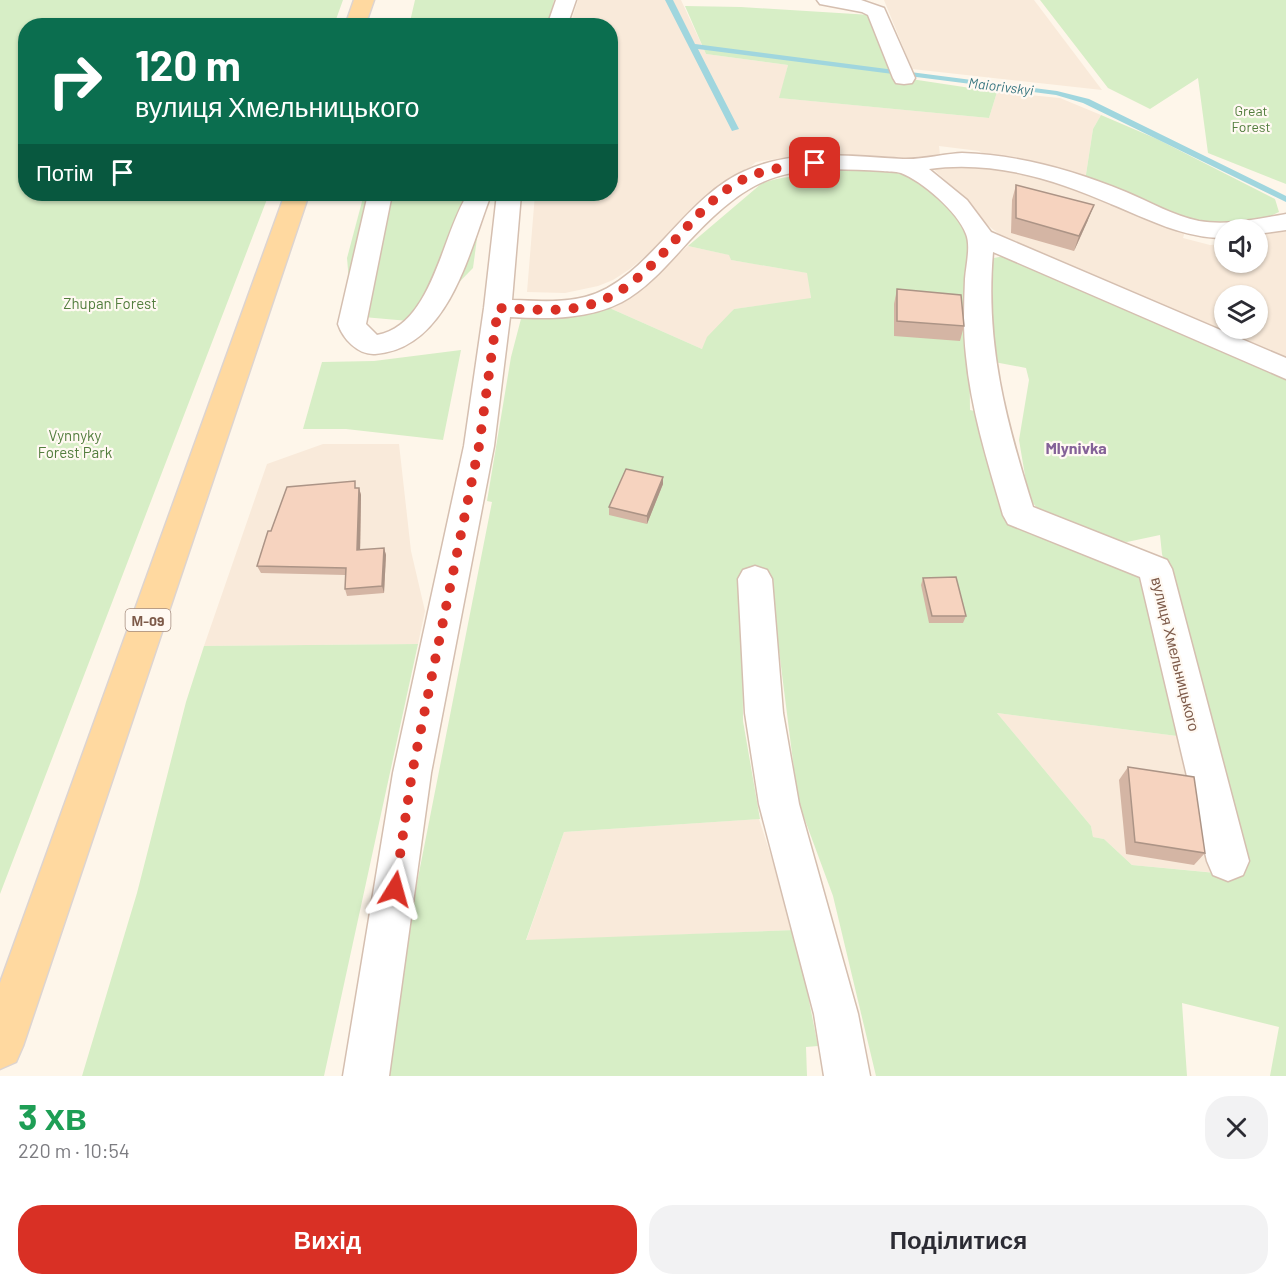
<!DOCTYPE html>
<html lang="uk">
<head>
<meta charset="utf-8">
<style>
  :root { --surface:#fff; --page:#f2f2f3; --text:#2b2b33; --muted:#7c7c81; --accent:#d93025 }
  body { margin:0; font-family:Barlow,sans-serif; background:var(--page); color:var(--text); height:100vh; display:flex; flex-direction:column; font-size:22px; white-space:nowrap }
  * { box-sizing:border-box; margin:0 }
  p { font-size:20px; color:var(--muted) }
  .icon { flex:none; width:33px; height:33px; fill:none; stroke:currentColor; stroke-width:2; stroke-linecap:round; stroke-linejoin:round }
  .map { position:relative; height:1076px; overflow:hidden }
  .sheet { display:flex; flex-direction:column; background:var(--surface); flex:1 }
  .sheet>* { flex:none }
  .banner { position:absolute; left:18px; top:18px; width:600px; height:183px; border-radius:24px; box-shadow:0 2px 4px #0004; background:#0b6e4f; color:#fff; overflow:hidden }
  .tools { position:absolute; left:1214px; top:219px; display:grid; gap:12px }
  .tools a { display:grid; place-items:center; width:54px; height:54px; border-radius:50%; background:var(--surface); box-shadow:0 2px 4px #0004; font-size:30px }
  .pin { position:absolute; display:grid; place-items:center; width:51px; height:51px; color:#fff; margin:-26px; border-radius:12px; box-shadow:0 3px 9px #0006 }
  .me { position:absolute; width:66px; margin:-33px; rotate:8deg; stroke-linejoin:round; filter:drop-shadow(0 0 4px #0008) }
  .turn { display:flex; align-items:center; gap:21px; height:126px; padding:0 18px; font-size:27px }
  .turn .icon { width:78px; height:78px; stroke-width:2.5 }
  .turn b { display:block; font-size:42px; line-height:51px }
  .then { display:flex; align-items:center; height:57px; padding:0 18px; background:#0003; gap:12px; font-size:22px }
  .round { display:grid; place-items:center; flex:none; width:63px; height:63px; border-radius:24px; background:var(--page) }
  .overview { display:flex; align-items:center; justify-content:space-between; height:102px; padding:0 18px }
  h1 { font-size:36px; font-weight:700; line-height:45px; color:#1e9e55 }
  .action { display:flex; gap:12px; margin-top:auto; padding:12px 18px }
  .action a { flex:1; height:69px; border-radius:24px; background:var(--accent); color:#fff; font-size:24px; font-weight:700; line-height:69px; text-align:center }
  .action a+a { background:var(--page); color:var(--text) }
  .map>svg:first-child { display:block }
</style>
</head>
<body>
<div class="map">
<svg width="1286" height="1076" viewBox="0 0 1286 1076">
  <rect width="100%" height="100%" fill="#fef6ea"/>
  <g fill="#f9eada" fill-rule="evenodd">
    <path d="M 578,0 L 681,0 L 706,54 L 788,65 L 780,98 L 989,118 L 997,92 L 1060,98 L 1101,115 L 1093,129 L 1085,181 L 986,155 L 979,151 L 939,146 L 940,155 L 934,157 L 887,161 L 783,158 L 756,162 L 630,269 L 613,280 L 598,286 L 565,293 L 527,292 L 535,194 L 610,194 L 610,26 L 570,25 Z"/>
    <path d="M 884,0 L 1034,0 L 1102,90 L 912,69 Z"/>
    <path d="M 987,165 L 1018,169 L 1186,228 L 1183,238 L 1210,245 L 1224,244 L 1224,262 L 1257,262 L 1257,234 L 1286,231 L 1286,365 L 1012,244 L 981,220 L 958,192 L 932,168 ZM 1224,296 L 1257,296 L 1257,328 L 1224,328 Z"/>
    <path d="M 688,246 L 730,255 L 731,260 L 808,273 L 811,299 L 734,309 L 702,349 L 605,306 L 626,297 Z"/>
    <path d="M 323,444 L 399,444 L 411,551 L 425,611 L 418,644 L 204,646 L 267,464 Z"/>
    <path d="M 997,713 L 1185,737 L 1218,873 L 1132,865 L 1104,839 L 1093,837 L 1091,826 Z"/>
    <path d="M 759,819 L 795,930 L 526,941 L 564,832 Z"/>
  </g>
  <g fill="#d7eec6">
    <path d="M 0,0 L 343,0 L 334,25 L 26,26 L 26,194 L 269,194 L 0,894 Z"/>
    <path d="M 415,0 L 554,0 L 553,6 L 560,6 L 552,25 L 409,26 Z"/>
    <path d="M 1040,0 L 1286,0 L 1286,184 L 1208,153 L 1198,78 L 1150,109 L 1108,88 Z"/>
    <path d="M 685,6 L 741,7 L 871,15 L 891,76 L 997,92 L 989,118 L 779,98 L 788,65 L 706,54 Z"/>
    <path d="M 1101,115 L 1157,139 L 1275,199 L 1279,212 L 1266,218 L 1224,224 L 1193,223 L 1085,181 L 1093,129 Z"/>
    <path d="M 820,171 C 849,171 884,167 913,176 C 930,181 958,217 968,232 L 970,410 L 980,412 L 1009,521 L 1147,579 L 1185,737 L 997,713 L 1091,826 L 1093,837 L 1104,839 L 1132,865 L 1237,875 L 1203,696 L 1162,554 L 1160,535 L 1127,542 L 1096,538 L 1042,513 L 1029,499 L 1019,440 L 1029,380 L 1026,368 L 989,361 L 988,259 L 1005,256 L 1286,376 L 1286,1076 L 1270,1076 L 1279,1027 L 1182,1003 L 1187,1076 L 876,1076 L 833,896 L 798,801 L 769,571 L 742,570 L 743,721 L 760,819 L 564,832 L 526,940 L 795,930 L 818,1046 L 806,1047 L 807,1076 L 379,1076 L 492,502 L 487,501 L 511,357 L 522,315 L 605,306 L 702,349 L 707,337 L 734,309 L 811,298 L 807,273 L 731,260 L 729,255 L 688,246 L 761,184 C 779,176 800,177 820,171 Z"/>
    <path d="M 364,194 L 483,194 L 473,268 L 420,322 L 352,316 L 347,258 Z"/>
    <path d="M 461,350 L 443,440 L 346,429 L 303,429 L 322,362 L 374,361 Z"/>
    <path d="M 418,644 L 324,1076 L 82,1076 L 137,893 L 186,702 L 204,646 Z"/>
  </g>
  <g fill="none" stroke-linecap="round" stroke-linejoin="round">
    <path fill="#a0d6de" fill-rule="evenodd" d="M 665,0 L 673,0 L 695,44 L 1057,91 L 1089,99 L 1286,196 L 1286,202 L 1083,103 L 1056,95 L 698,49 L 739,129 L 732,131 Z"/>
    <defs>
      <g id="minor">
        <path d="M 556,0 L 576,0 L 567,26 L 547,26 Z"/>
        <path d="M 817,0 L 861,0 L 884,8 L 915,78 L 912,83 L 904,84 L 896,83 L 893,78 L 868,15 L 862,12 L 820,4 Z"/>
        <path d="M 962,153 C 1020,155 1073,170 1126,192 C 1150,202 1174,216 1199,221 C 1228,226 1257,219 1286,214 L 1286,230 L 1257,234 L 1257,230 L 1224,230 L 1224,238 C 1183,238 1148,219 1111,204 C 1054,179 992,160 929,169 L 967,200 L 991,232 L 1286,358 L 1286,379 L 993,252 C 985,344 1006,421 1033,507 L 1167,560 L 1172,569 L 1249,861 L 1243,875 L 1228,881 L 1213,875 L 1207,861 L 1140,577 L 1008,524 L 1003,515 C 988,463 971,410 966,356 C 963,330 964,305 965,279 C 966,265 971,246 966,234 C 958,212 922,181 901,173 C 895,171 888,172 883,171 C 788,165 755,170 689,241 C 669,263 648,288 622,302 C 587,320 548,319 510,317 L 494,446 L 431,773 L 389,1076 L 343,1076 L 393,773 L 464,446 L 484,308 L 497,194 L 521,194 L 512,300 C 536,301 562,303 585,297 C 646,282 684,197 745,171 C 795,148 850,156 903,159 C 920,160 943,154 962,153 Z"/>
        <path d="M 368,194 L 392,194 L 366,324 L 377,335 C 433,325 442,233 468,194 L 494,194 L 489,200 C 468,256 447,349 375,354 C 358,355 343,339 338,324 Z"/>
        <path d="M 755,566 L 767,570 L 772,579 L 783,713 L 799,804 L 858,1014 L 870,1076 L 824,1076 L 814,1014 L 759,804 L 745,713 L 738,579 L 743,570 Z"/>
      </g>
      <g id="major">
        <path d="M 354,0 L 374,0 L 365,26 L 345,26 Z"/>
        <path d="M 285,194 L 309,194 L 23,1046 L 16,1062 L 0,1069 L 0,983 Z"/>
      </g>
    </defs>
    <use href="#minor" stroke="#d5bfb0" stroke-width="3"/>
    <use href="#major" stroke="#ddd4d0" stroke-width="3"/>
    <use href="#minor" fill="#fff" fill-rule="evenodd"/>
    <use href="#major" fill="#ffd9a0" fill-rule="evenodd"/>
  </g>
  <g fill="#d4b5a4">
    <path d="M 1016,185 L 1088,220 L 1074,251 L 1011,233 L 1012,200 Z"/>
    <path d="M 897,289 L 964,326 L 960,341 L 894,336 L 894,304 Z"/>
    <path d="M 663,477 L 663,484 L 647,524 L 609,515 L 609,507 Z"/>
    <path d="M 357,488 L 359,488 L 361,495 L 360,550 L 384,548 L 386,555 L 384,593 L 347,596 L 345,589 L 345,575 L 261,573 L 257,566 Z"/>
    <path d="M 923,578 L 966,616 L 963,623 L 929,623 L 921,585 Z"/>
    <path d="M 1128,767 L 1205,853 L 1194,865 L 1126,854 L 1119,780 Z"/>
  </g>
  <g fill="#ac9486">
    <path d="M 1094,205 L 1088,220 L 1074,251 L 1079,236 Z"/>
    <path d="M 663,477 L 663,484 L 647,524 L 647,516 Z"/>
    <path d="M 359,488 L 361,495 L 360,557 L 357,550 Z"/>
    <path d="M 384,548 L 386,555 L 384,593 L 382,586 Z"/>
  </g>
  <g fill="#f6d3bf" stroke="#ac9486" stroke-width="1.5">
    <path d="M 1016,185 L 1094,205 L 1079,236 L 1016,218 Z"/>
    <path d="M 897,289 L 961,295 L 964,326 L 897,321 Z"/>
    <path d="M 626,469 L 663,477 L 647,516 L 609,507 Z"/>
    <path d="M 355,481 L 355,488 L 359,488 L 357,550 L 384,548 L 382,586 L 345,589 L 346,568 L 257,566 L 268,531 L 271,531 L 287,487 Z"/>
    <path d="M 956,577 L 966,616 L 932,616 L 923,578 Z"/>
    <path d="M 1128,767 L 1194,777 L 1205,853 L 1135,842 Z"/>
  </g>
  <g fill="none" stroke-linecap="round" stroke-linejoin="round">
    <path stroke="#d93025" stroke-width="10" stroke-dasharray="0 18" d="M 395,889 L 412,773 L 479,446 L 498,308 C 528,309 560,313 589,305 C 657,286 688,204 748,177 C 769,168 793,166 815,163"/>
  </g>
  <g text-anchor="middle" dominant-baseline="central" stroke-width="4.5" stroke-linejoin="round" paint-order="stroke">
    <g font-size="14" font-style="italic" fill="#3b7882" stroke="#fff9f2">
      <text transform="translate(1001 86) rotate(7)">Maiorivskyi</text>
    </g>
    <g font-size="14" fill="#527d3d" stroke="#fff9f2">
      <text x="1251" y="110">Great<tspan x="1251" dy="16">Forest</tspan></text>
    </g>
    <rect fill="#fff9f2" stroke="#a48a7c" stroke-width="1.5" x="125.5" y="609" width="45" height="22" rx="4.5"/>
    <g font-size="14" font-weight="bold" fill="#7d5a49">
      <text x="148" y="620">М-09</text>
    </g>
    <g font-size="15" fill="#527d3d" stroke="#fff9f2">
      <text x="110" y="303">Zhupan Forest</text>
      <text x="75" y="435">Vynnyky<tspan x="75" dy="17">Forest Park</tspan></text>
    </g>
    <g font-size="15" fill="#7d5a49" stroke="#fff9f2">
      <text transform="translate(1176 654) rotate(76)">вулиця Хмельницького</text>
    </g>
    <g font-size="16" font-weight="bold" fill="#846298" stroke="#fff9f2">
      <text x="1076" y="447">Mlynivka</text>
    </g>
  </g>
</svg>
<div class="tools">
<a><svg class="icon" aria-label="sound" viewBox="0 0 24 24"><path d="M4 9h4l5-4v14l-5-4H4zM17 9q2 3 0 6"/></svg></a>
<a><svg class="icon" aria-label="layers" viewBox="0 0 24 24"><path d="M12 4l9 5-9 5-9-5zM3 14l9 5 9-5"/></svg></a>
</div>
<div class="pin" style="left:815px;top:163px;background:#d93025"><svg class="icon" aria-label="arrive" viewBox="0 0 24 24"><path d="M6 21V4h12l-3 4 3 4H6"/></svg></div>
<svg class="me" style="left:395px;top:889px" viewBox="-20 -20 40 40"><path d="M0-17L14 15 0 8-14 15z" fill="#d93025" stroke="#fff" stroke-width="4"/></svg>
<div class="banner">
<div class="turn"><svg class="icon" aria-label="right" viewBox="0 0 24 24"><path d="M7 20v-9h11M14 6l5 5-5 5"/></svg><div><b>120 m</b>вулиця Хмельницького</div></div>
<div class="then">Потім<svg class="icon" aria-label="arrive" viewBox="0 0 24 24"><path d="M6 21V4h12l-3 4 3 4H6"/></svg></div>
</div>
</div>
<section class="sheet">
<div class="overview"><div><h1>3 хв</h1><p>220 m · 10:54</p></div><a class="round"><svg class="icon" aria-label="close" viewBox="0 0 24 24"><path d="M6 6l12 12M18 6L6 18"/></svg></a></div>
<div class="action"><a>Вихід</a><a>Поділитися</a></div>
</section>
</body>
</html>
